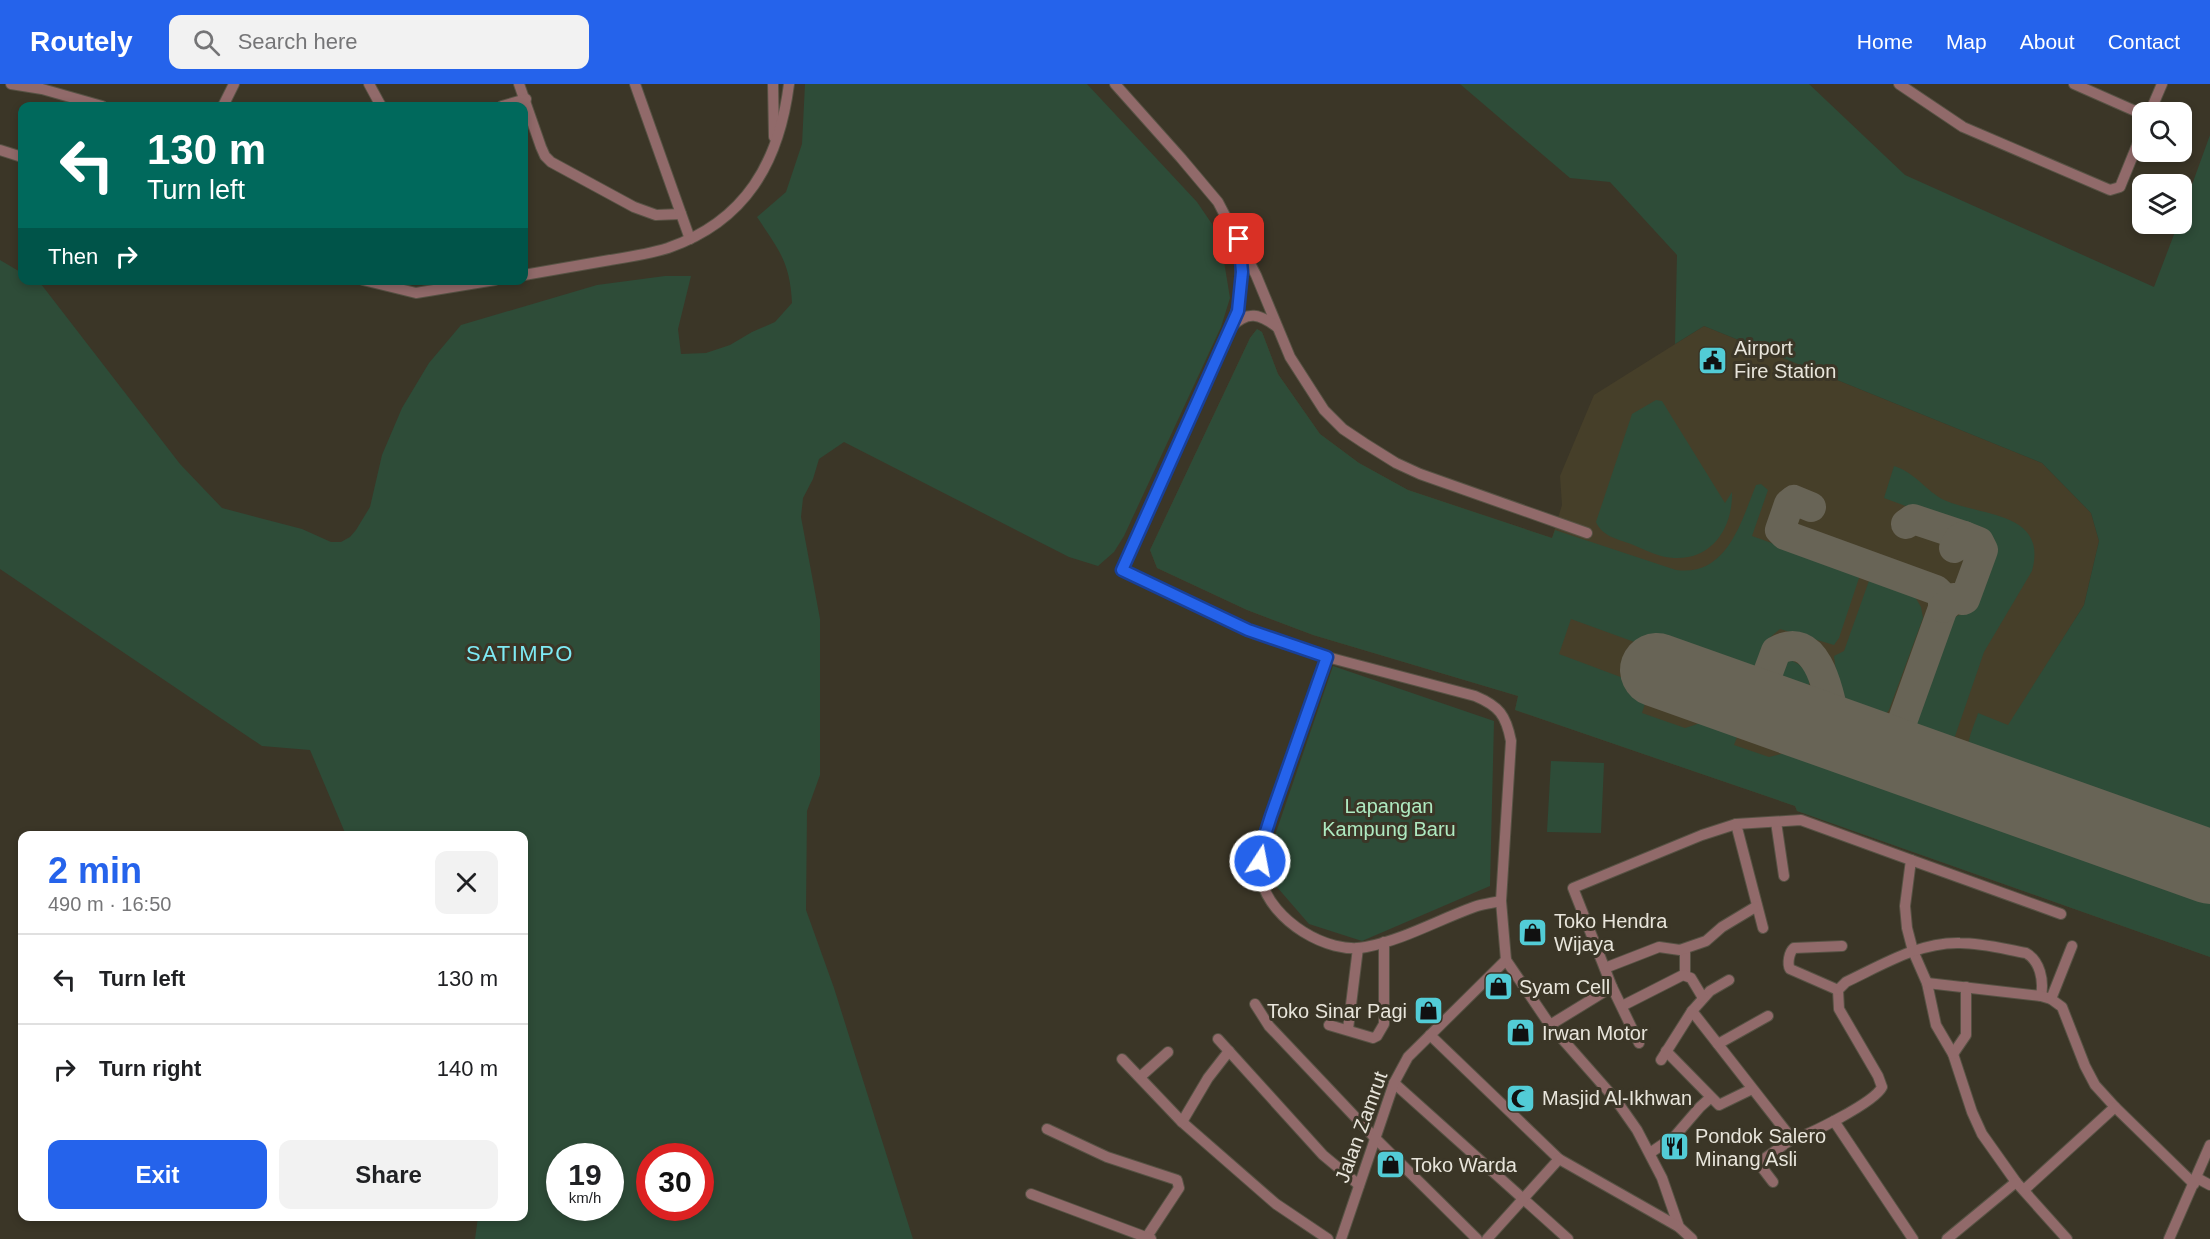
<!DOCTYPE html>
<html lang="en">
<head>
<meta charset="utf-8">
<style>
  :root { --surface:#fff; --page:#f2f2f2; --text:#202124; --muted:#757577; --line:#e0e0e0; --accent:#2563eb }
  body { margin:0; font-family:Helvetica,sans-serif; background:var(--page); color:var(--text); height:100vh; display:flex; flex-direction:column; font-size:22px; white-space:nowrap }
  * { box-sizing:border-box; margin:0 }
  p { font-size:20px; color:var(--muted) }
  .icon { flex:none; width:33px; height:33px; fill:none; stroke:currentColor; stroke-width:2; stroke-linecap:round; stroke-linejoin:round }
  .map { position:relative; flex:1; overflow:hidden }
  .sheet { position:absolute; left:18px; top:747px; width:510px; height:390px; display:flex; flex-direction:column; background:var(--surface); border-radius:12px; box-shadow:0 3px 9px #0003 }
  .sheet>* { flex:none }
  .banner { position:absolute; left:18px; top:18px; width:510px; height:183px; border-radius:12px; box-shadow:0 3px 9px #0003; background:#00695c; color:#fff; overflow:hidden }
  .buttons { position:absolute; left:2132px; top:18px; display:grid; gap:12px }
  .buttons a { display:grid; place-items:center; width:60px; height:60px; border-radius:12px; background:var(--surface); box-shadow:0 3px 9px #0003; font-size:30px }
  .speed { position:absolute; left:546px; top:1059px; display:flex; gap:12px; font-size:30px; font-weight:700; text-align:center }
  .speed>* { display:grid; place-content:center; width:78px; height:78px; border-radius:50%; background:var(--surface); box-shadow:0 3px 9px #0003; line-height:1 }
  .speed small { font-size:15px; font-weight:400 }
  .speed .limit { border:9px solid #d22; background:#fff; color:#111 }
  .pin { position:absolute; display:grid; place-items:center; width:51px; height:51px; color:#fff; margin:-26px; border-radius:12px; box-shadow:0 3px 9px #0006 }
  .me { position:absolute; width:66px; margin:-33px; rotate:11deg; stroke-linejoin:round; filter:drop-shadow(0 0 4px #0008) }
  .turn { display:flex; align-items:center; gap:21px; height:126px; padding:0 30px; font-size:27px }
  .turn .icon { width:78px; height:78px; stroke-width:2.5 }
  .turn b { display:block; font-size:42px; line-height:51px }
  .then { display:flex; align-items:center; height:57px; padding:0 30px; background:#0003; gap:12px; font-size:22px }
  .round { display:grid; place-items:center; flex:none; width:63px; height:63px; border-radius:12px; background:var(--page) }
  .overview { display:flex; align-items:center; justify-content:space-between; height:102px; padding:0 30px }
  h1 { font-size:36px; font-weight:700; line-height:45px; color:var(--accent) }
  .button { display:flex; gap:12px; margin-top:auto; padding:12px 30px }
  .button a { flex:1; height:69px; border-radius:12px; background:var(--accent); color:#fff; font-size:24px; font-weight:700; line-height:69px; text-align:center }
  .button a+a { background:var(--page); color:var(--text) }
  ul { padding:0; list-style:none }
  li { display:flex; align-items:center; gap:18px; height:90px; padding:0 30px; border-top:2px solid var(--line) }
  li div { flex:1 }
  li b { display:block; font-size:22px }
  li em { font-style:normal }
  header { display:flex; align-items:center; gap:36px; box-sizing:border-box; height:84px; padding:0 30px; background:var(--accent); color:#fff }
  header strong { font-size:28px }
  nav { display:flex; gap:33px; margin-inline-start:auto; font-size:21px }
  .search { width:420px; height:54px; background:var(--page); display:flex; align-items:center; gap:15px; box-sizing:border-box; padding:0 21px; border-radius:12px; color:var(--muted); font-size:22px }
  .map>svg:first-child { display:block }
</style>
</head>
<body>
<header>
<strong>Routely</strong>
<div class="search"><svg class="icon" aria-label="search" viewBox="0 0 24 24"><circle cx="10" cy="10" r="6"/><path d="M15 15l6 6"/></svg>Search here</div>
<nav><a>Home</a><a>Map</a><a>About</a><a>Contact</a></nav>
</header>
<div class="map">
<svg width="2210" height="1155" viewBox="0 0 2210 1155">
  <rect width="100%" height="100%" fill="#3b3627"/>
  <path fill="#463f29" d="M 1704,242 L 2042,379 L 2091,429 L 2099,457 L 2084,521 L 2009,641 L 2210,712 L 2210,873 L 1797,727 L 1795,722 L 1515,626 L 1518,612 L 1313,551 L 1247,526 L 1157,484 L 1150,466 L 1250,254 L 1257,245 L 1262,248 L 1278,290 L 1320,350 L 1359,379 L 1408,406 L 1552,454 L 1562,421 L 1560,392 L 1594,311 Z"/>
  <g fill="#2e4c38" fill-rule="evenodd">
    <path d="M 805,0 L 1087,0 L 1197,118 L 1212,140 L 1222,165 L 1230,214 L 1221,243 L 1124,452 L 1114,468 L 1098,482 L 1069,473 L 844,358 L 819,375 L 813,395 L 803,414 L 801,433 L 820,535 L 820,691 L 807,727 L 806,826 L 834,904 L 913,1155 L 475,1155 L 478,1133 L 524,1132 L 524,752 L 346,751 L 310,666 L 262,662 L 0,485 L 0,176 L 22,189 L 22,196 L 35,197 L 41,200 L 180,380 L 222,424 L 302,445 L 331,458 L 341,458 L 350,453 L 356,446 L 370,423 L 382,371 L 402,324 L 429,279 L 461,241 L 597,201 L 665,192 L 691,192 L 678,245 L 681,270 L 706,269 L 730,261 L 752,248 L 775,238 L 792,219 C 790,178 779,166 757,133 L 786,108 L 802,60 ZM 560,1072 L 610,1072 L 610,1124 L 560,1124 ZM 650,1072 L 700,1072 L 700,1124 L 650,1124 Z"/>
    <path d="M 1460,0 L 1809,0 L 1905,91 L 2154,203 L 2178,140 L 2181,140 L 2181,131 L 2210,51 L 2210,762 L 1973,678 C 1962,663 1973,646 1978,629 L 2008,641 L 2084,521 L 2099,457 L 2091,429 L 2042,379 L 1704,242 L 1675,260 L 1677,171 L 1610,98 L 1570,94 Z"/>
    <path d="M 1257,245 L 1262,248 L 1278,290 L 1320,350 L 1359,379 L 1408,406 L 1552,454 L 1555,446 L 1676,486 C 1727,493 1741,438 1756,401 L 1761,400 L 1768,406 L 1752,452 L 1860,491 L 1839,554 L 1834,561 L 1780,545 L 1767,556 L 1750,600 L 1571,535 L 1559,570 L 1650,604 L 1642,629 L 1685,644 L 1729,630 L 1743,637 L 1734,661 L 1769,673 L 1814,662 L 2210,803 L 2210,873 L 1797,727 L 1795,722 L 1515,626 L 1518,612 L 1313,551 L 1247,526 L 1157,484 L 1150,466 L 1250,254 Z"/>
    <path d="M 1656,316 L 1662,317 L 1725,419 L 1732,408 C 1733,449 1706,483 1661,472 C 1651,469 1641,464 1631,460 C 1617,455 1602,452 1596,438 L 1632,330 Z"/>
    <path d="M 1894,382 C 1916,389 1926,407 1944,416 C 1982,433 2048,427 2032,487 L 1984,568 L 1952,661 L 1939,667 L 1918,659 L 1912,652 L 1910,634 L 1942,545 C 1949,535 1955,532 1966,529 L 1992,454 L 1884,414 Z"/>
    <path d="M 1870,494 L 1914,511 L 1921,523 L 1923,534 L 1889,626 C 1875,643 1867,641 1848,634 L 1838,605 L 1834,572 L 1844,567 Z"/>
    <path d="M 1789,576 C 1813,582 1816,613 1796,610 C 1790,610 1783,605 1777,603 C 1775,593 1778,580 1789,576 Z"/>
    <path d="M 1333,582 L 1494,637 L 1490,802 L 1362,857 L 1309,840 L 1270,795 L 1273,757 Z"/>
    <path d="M 1551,677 L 1604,679 L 1601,749 L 1547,748 Z"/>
  </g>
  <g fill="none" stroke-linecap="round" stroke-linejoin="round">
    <g stroke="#686456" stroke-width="30">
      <path d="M 1811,423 L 1794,416 L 1789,420 L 1780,446 L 1785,451 L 1936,506 L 1943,513 L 1943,524 L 1897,652"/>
      <path d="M 1906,440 L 1913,435 L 1964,452"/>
      <path d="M 1943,524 L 1954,514 L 1963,516 L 1965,515 L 1983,466 L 1979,458 L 1964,452 L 1959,455 L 1954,464"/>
      <path d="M 1756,621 L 1776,567 C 1822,541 1831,623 1838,650"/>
      <path d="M 1867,661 L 1886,659 L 1897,652 L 1899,661 L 1909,676"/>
    </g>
    <path stroke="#686456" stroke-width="74" d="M 1657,586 L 2210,783"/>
    <defs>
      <g id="street">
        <path d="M 11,0 L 42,5 L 102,22"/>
        <path d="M 369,0 L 381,22"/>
        <path d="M 519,0 L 541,63 L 545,72 L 551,78 L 634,123 L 656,131 L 681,130"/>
        <path d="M 635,0 L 690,155"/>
        <path d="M 773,0 L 774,53"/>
        <path d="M 1115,0 L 1181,74 L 1218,118 L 1256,191 L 1290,273 L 1324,326 L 1343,345 L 1364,359 L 1396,379 L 1420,390 L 1587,449"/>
        <path d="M 1899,0 L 1963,43 L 2110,106 L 2120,103 L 2142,49"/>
        <path d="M 2074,0 L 2142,30"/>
        <path d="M 223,22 L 234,0"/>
        <path d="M 502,22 L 526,15"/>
        <path d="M 2150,28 L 2162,0"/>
        <path d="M 0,66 L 22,73"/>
        <path d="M 524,191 C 552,186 581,181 610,176 C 629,173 649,170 668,164 C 746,137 779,78 789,0"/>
        <path d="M 363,196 L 416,209 L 495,196"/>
        <path d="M 1232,240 C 1243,214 1241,189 1239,161"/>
        <path d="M 1277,243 C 1260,230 1248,226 1231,243 L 1122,486 L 1248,546 L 1327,573 L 1475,612 C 1499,622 1506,631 1511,657 L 1501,817 L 1506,876 L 1550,941 L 1616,1016 L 1637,1046 L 1662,1094 L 1679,1143 L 1692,1155"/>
        <path d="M 1327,573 L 1263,757 C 1261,770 1258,784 1262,798 C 1272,836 1327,871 1366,863 C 1403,856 1438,836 1474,823 C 1482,820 1492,819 1501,817"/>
        <path d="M 1776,738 L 1784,792"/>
        <path d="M 1911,776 L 2061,830"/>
        <path d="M 1763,844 L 1736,740 L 1801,736 L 1911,776 L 1905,822 L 1907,844 L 1913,867 L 1927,899 L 1936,941 L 1953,970 L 1972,1028 L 1982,1050 L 2016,1098 L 2067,1155"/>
        <path d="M 1685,865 L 1685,891"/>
        <path d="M 1605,884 L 1659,863 L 1680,866 L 1706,857 L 1722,843 L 1757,822"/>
        <path d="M 1729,896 L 1710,907 L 1692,927 L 1792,1055 C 1808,1052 1875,1018 1882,1003 L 1878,992 L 1839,925 L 1838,906 L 1846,898 C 1882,881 1919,858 1960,859 C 1982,859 2004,865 2026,869 C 2040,877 2044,896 2041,912"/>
        <path d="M 1927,899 L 2041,912 L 2051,915 L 2062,923 L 2085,982 L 2095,1001 L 2115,1023 L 2194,1100"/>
        <path d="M 1612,903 L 1639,959"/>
        <path d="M 1838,906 L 1790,885 C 1787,880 1789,868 1794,864 L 1842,862"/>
        <path d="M 2051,915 L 2072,862"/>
        <path d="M 1255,920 L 1269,942 L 1376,1055 L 1477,1155"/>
        <path d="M 1622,922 L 1683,891 L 1691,894 L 1703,914"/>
        <path d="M 1329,941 L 1373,954 L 1377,952 L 1384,940 L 1384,858"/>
        <path d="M 1550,941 L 1612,903 L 1573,804 L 1702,751 L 1736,740"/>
        <path d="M 1348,945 L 1358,864"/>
        <path d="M 1430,951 L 1559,1075 L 1679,1143"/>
        <path d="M 1218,955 L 1323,1071 L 1359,1101"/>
        <path d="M 1718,960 L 1768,932"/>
        <path d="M 1666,967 L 1719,1021 L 1752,1005"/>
        <path d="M 1953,970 L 1966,951 L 1966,903"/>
        <path d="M 1122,975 L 1182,1038 L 1276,1120 L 1328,1155"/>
        <path d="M 1661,976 L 1692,927"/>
        <path d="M 1140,993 L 1168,968"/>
        <path d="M 1394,999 L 1568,1155"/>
        <path d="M 1834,1037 L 1913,1155"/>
        <path d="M 1182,1038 L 1208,994 L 1229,967"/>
        <path d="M 1047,1045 L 1107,1073 L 1177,1096 L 1179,1104 L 1146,1154"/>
        <path d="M 1650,1069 L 1675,1052 L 1700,1023 L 1710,1014"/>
        <path d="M 2197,1094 L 2210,1101"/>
        <path d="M 1773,1098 L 1760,1081 L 1761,1077 L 1792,1055"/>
        <path d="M 2024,1106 L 2115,1023"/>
        <path d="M 1031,1110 L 1151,1155"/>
        <path d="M 1341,1155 L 1394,999 L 1408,973 L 1506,876"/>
        <path d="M 1487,1155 L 1559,1075"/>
        <path d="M 1947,1155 L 2016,1098"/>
        <path d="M 2169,1155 L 2210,1061"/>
      </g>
    </defs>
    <use href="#street" stroke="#575244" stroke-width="12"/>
    <use href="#street" stroke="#916a6a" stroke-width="10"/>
  </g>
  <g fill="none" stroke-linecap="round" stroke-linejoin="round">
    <defs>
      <path id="route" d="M 1239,155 L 1242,188 L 1238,227 L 1122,486 L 1248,546 L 1327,573 L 1271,732 L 1263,757 L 1260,777"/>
    </defs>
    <use href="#route" stroke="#184099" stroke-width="15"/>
    <use href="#route" stroke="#2563eb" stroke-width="10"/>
  </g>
  <defs>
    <symbol id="civic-square" viewBox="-11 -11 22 22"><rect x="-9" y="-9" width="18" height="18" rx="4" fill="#52ccd6" stroke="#3b3627"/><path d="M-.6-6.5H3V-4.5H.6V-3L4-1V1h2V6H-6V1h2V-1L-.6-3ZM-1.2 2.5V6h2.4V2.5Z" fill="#111"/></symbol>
    <symbol id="shop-square" viewBox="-11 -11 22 22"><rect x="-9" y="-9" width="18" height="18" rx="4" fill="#52ccd6" stroke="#3b3627"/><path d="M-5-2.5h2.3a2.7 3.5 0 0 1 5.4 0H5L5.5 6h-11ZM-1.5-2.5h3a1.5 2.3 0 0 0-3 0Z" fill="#111"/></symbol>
    <symbol id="mosque-square" viewBox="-11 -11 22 22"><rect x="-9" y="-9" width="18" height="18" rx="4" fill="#52ccd6" stroke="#3b3627"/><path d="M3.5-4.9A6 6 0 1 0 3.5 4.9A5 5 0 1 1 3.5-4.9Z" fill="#111"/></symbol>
    <symbol id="restaurant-square" viewBox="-11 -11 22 22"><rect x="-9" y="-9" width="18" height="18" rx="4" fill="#52ccd6" stroke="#3b3627"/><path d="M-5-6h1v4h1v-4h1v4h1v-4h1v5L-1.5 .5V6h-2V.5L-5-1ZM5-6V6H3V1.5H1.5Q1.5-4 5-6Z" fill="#111"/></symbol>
  </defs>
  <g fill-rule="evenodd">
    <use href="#civic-square" x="1696" y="260" width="33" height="33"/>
    <use href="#shop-square" x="1516" y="832" width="33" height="33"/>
    <use href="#shop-square" x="1482" y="886" width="33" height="33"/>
    <use href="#shop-square" x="1412" y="910" width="33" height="33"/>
    <use href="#shop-square" x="1504" y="932" width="33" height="33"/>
    <use href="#mosque-square" x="1504" y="998" width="33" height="33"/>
    <use href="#restaurant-square" x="1658" y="1046" width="33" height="33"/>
    <use href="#shop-square" x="1374" y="1064" width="33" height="33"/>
  </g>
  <g text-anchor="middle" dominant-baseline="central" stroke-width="6" stroke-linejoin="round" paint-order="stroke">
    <g font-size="20" fill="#e8e5db" stroke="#3b3627" text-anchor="start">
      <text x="1734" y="264">Airport<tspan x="1734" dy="23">Fire Station</tspan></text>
      <text x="1554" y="837">Toko Hendra<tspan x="1554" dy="23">Wijaya</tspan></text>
      <text x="1519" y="903">Syam Cell</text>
      <text x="1407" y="927" text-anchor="end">Toko Sinar Pagi</text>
      <text x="1542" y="949">Irwan Motor</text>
      <text x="1542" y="1014">Masjid Al-Ikhwan</text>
      <text x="1695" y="1052">Pondok Salero<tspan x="1695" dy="23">Minang Asli</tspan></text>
      <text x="1411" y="1081">Toko Warda</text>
    </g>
    <g font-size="20" fill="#aee9c0" stroke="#3b3627">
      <text x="1389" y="722">Lapangan<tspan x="1389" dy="23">Kampung Baru</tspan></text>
    </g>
    <g font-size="20" fill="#e8e5db" stroke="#3b3627">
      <text transform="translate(1361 1043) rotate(-70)">Jalan Zamrut</text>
    </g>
    <g font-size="22" letter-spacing="1.5" fill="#7eeaf4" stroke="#3b3627">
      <text x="520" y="569">SATIMPO</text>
    </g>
  </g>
</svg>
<div class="buttons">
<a><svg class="icon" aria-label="search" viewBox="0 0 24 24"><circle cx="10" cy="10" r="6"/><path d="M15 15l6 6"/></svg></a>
<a><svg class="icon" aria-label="layers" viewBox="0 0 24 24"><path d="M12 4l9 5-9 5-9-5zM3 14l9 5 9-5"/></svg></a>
</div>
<div class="speed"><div>19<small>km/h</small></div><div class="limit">30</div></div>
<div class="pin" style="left:1239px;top:155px;background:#d93025"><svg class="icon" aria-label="arrive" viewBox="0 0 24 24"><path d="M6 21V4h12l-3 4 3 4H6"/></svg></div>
<svg class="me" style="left:1260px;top:777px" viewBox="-20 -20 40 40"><circle r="17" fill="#2563eb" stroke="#fff" stroke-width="3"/><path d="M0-11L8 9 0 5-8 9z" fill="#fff"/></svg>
<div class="banner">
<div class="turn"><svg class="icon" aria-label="left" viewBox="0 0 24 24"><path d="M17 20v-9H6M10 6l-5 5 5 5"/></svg><div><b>130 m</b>Turn left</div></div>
<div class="then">Then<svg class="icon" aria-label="right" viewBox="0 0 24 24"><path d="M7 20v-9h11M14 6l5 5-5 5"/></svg></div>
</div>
<section class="sheet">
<div class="overview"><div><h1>2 min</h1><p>490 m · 16:50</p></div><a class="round"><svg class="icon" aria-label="close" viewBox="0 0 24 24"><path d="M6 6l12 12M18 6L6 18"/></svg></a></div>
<ul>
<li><svg class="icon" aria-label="left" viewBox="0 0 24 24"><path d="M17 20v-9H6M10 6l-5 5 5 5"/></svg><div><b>Turn left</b></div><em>130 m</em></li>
<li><svg class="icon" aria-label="right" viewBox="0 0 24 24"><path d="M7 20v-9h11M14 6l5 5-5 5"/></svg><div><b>Turn right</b></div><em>140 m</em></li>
</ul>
<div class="button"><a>Exit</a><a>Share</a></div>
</section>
</div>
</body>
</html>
